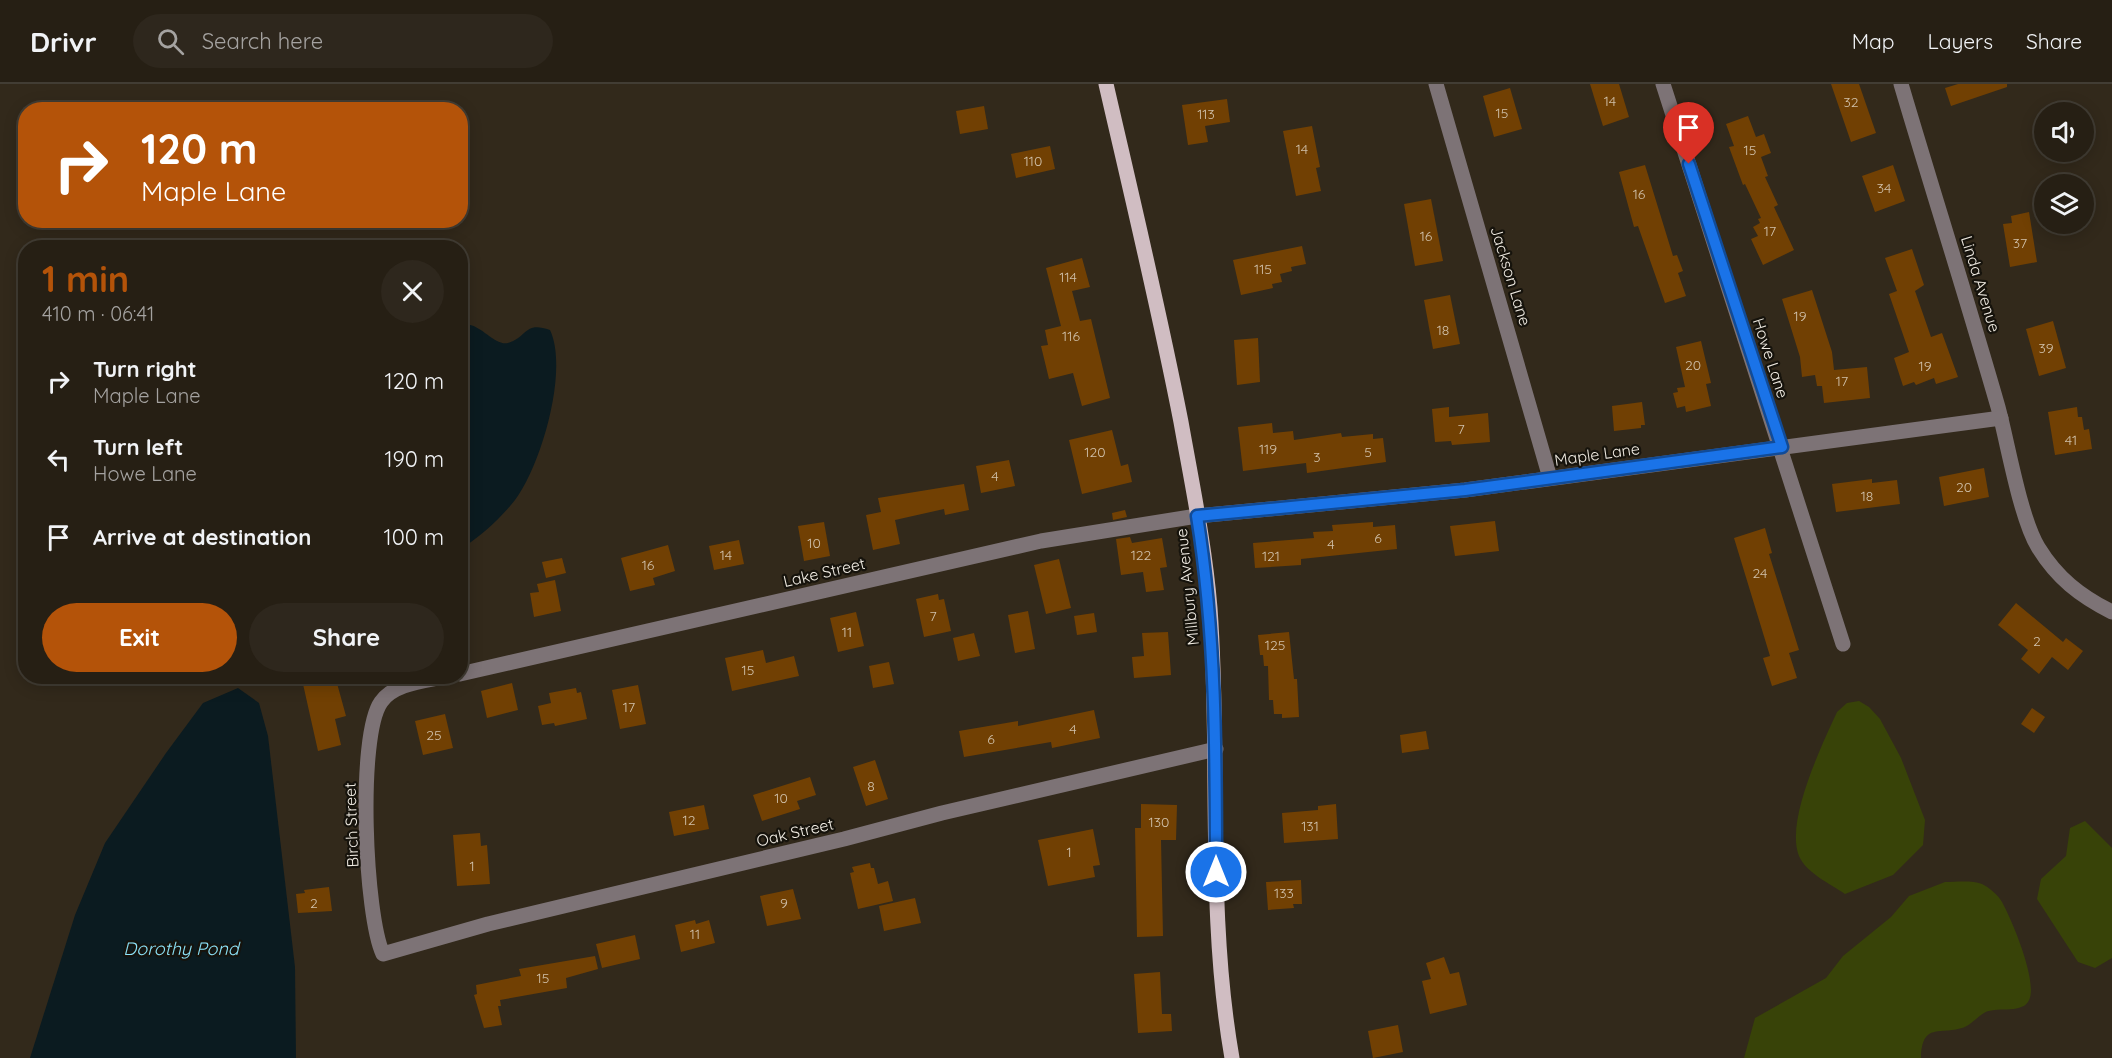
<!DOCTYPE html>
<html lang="en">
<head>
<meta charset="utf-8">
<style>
  :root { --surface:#261f14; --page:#2e271d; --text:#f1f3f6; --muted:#a4a2a0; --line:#423d34; --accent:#b45309 }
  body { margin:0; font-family:Quicksand,sans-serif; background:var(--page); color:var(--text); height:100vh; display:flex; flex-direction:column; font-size:22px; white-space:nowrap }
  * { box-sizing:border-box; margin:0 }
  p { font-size:20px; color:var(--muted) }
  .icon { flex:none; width:33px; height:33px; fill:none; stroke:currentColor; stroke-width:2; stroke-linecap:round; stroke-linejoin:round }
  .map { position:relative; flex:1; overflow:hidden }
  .panel { position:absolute; left:18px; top:156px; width:450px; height:444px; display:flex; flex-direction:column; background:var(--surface); border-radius:24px; box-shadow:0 3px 15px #0003,0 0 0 2px var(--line) }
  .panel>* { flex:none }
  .banner { position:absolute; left:18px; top:18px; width:450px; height:126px; border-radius:24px; box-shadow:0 3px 15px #0003,0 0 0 2px var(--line); background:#b45309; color:#fff; overflow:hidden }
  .fabs { position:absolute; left:2034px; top:18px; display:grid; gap:12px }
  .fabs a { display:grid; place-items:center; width:60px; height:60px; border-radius:50%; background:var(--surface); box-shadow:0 3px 15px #0003,0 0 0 2px var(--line); font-size:30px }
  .pin { position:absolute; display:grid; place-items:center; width:51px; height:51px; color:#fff; margin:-62px -26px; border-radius:50% 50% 50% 0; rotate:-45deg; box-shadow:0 0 6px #0007 }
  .pin .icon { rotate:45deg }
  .me { position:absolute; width:66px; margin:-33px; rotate:0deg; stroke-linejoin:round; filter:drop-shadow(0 0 4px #0008) }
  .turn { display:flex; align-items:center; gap:21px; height:126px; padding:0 24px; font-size:27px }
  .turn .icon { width:78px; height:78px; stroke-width:2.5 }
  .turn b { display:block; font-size:42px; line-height:51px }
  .round { display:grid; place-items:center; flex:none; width:63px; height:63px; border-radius:32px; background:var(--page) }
  .overview { display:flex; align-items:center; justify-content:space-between; height:102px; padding:0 24px }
  h1 { font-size:36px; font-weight:700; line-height:45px; color:var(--accent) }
  .primary-button { display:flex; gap:12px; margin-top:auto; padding:12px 24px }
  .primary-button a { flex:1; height:69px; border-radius:36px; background:var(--accent); color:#fff; font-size:24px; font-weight:700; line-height:69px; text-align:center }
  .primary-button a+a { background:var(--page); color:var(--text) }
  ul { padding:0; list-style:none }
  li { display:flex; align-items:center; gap:18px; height:78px; padding:0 24px }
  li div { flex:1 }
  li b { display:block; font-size:22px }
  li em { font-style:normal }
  header { display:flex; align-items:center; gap:36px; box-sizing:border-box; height:84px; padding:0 30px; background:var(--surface); border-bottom:2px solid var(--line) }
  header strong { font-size:28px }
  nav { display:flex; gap:33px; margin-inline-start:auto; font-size:21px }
  .search { width:420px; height:54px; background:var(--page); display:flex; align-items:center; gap:15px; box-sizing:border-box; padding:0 21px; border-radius:33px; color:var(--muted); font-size:22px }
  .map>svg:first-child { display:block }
</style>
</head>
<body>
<header>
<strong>Drivr</strong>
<div class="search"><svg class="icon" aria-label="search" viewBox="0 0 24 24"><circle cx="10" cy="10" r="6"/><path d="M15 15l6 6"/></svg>Search here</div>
<nav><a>Map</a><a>Layers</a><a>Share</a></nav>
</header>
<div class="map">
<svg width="2112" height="974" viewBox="0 0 2112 974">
  <rect width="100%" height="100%" fill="#32291b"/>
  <g fill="#384308">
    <path d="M 1859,617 L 1869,623 L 1880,635 L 1901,674 L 1925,736 L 1923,761 L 1893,791 L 1845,810 C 1831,800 1806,789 1799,772 C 1785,737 1822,661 1837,628 L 1847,619 Z"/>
    <path d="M 2085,737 L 2112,764 L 2112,874 L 2095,884 L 2078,878 L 2037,815 L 2041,795 L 2066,772 L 2070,744 Z"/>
    <path d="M 1945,798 C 1956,798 1972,796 1982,800 C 1989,803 1999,812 2002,818 C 2012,836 2040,902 2028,918 C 2020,930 1995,922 1984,929 C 1977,933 1970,942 1962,944 C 1940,951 1922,938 1921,974 L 1744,974 L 1755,934 L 1826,894 L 1843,872 L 1891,833 L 1909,812 Z"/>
  </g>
  <g fill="#0b1b20">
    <path d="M 470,241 C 482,243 496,262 508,259 C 528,253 524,237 550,246 C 569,286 541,382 515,416 C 500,435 481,452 461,465 L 460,247 Z"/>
    <path d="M 238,604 L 259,619 L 268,652 L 295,883 L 296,974 L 30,974 L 75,831 L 105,759 L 166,669 L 203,619 Z"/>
  </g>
  <g fill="#714003">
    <path d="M 1590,0 L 1619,0 L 1629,33 L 1603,42 Z"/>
    <path d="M 1831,0 L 1859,0 L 1876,49 L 1851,58 Z"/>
    <path d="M 1958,0 L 2007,0 L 2007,3 L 1951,22 L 1945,4 Z"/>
    <path d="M 1510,4 L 1522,45 L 1494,53 L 1483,12 Z"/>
    <path d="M 1227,15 L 1230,38 L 1205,42 L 1208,58 L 1188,61 L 1182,21 Z"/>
    <path d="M 984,22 L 988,45 L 960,50 L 956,27 Z"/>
    <path d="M 1748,32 L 1756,53 L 1764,50 L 1771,69 L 1761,73 L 1768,92 L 1765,93 L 1778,121 L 1774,123 L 1794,166 L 1763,181 L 1751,155 L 1758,152 L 1753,143 L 1760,139 L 1758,135 L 1761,134 L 1745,100 L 1743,101 L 1729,63 L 1734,62 L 1726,40 Z"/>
    <path d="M 1312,42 L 1320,83 L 1316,84 L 1321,107 L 1296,112 L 1283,47 Z"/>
    <path d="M 1050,62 L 1055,85 L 1016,94 L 1011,70 Z"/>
    <path d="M 1645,81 L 1673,172 L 1677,171 L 1683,187 L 1678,189 L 1686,212 L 1665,219 L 1638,142 L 1634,143 L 1619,88 Z"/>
    <path d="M 1893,81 L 1905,117 L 1875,128 L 1862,92 Z"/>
    <path d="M 1431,115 L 1443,177 L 1415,182 L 1404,120 Z"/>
    <path d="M 2029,128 L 2037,178 L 2010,183 L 2003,140 L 2012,139 L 2011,132 Z"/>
    <path d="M 1302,162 L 1306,180 L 1291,183 L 1292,187 L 1280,190 L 1282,198 L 1272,200 L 1273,204 L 1241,211 L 1233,176 Z"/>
    <path d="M 1912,165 L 1924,201 L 1915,207 L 1931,253 L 1942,249 L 1958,293 L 1936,300 L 1934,294 L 1916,301 L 1914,298 L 1903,302 L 1894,274 L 1909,268 L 1889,210 L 1897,207 L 1885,174 Z"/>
    <path d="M 1082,174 L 1090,203 L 1072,207 L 1080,237 L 1091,235 L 1110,314 L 1082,322 L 1073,289 L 1049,295 L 1041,262 L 1048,261 L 1045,246 L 1061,242 L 1046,184 Z"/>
    <path d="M 1812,206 L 1832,268 L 1834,286 L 1867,283 L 1870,314 L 1824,319 L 1822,302 L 1817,302 L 1815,291 L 1802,293 L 1800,273 L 1782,215 Z"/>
    <path d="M 1450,211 L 1460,260 L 1433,265 L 1424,216 Z"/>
    <path d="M 2053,237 L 2066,284 L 2039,292 L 2026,245 Z"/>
    <path d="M 1258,254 L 1260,298 L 1237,301 L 1234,256 Z"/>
    <path d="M 1701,257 L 1711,299 L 1706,300 L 1711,322 L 1686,328 L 1685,322 L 1677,324 L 1673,309 L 1678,308 L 1677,304 L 1685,303 L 1676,263 Z"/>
    <path d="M 1642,318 L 1645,341 L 1641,341 L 1641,344 L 1614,347 L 1612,322 Z"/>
    <path d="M 1449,323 L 1449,333 L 1488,329 L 1490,358 L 1452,361 L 1451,357 L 1435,358 L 1432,325 Z"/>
    <path d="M 2077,323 L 2078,333 L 2082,333 L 2084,346 L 2089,345 L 2092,365 L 2055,371 L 2048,328 Z"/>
    <path d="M 1272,339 L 1273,349 L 1293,347 L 1294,356 L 1341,349 L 1342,353 L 1373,350 L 1373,355 L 1383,354 L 1386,378 L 1307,389 L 1306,379 L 1243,387 L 1238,343 Z"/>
    <path d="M 1112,346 L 1121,382 L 1128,380 L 1132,398 L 1082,410 L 1069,356 Z"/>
    <path d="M 1009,376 L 1015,402 L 981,409 L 976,382 Z"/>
    <path d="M 1984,384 L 1989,413 L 1944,422 L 1939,393 Z"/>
    <path d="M 1872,395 L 1872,399 L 1897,396 L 1900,420 L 1836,428 L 1832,400 Z"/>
    <path d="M 964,400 L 969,426 L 945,431 L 944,425 L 895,436 L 900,460 L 873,466 L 866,431 L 881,428 L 878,414 Z"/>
    <path d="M 1125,426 L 1127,433 L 1113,436 L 1112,429 Z"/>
    <path d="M 1495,437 L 1499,467 L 1455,472 L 1450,442 Z"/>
    <path d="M 824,438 L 830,472 L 804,477 L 798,442 Z"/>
    <path d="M 1373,438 L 1373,443 L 1395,441 L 1397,465 L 1301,475 L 1301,481 L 1255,484 L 1253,459 L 1314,454 L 1313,448 L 1333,447 L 1332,441 Z"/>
    <path d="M 1765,444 L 1772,469 L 1769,470 L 1799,566 L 1789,569 L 1797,594 L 1772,602 L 1763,574 L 1770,572 L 1734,454 Z"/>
    <path d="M 1130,453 L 1132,459 L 1162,454 L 1167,483 L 1160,484 L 1164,506 L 1146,508 L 1143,488 L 1121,491 L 1116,455 Z"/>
    <path d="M 739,456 L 744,480 L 714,486 L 709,462 Z"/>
    <path d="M 668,461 L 675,487 L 653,494 L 655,501 L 630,507 L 621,474 Z"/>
    <path d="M 562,474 L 566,489 L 546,494 L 542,478 Z"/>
    <path d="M 1059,475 L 1071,524 L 1046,530 L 1034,481 Z"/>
    <path d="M 555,496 L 561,527 L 534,533 L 530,509 L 539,508 L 537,500 Z"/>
    <path d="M 938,510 L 939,516 L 944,515 L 951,547 L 924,553 L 916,515 Z"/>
    <path d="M 2016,519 L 2063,558 L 2066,554 L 2083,567 L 2068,586 L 2052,573 L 2039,590 L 2021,575 L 2028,566 L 1998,541 Z"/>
    <path d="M 1028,527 L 1035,565 L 1015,569 L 1008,531 Z"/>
    <path d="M 856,528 L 864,562 L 838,568 L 830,534 Z"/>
    <path d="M 1094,529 L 1097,548 L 1077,551 L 1074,532 Z"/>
    <path d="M 1168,548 L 1171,591 L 1134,594 L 1132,573 L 1144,572 L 1142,549 Z"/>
    <path d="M 1289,548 L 1294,595 L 1297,595 L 1299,633 L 1282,634 L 1282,630 L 1274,630 L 1273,616 L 1269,616 L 1268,582 L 1264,582 L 1263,571 L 1260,571 L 1258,551 Z"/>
    <path d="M 974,549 L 980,572 L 958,577 L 953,554 Z"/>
    <path d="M 763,566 L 766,579 L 794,572 L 799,592 L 732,607 L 725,574 Z"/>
    <path d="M 889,578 L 894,600 L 873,604 L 869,582 Z"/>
    <path d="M 335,592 L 346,632 L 335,635 L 341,661 L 318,667 L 303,600 Z"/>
    <path d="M 512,599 L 518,626 L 487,634 L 481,607 Z"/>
    <path d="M 638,601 L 646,640 L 620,645 L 612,606 Z"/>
    <path d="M 576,604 L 577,609 L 581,608 L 587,635 L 555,642 L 554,639 L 542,641 L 538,622 L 551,619 L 549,609 Z"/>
    <path d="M 2032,624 L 2045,633 L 2034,649 L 2021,640 Z"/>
    <path d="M 1094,626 L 1100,654 L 1052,664 L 1051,658 L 964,673 L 959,647 L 1018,637 L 1018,642 Z"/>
    <path d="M 445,630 L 453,664 L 423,671 L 415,637 Z"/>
    <path d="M 1426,647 L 1429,665 L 1402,669 L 1400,651 Z"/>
    <path d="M 875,676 L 888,715 L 866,722 L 853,683 Z"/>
    <path d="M 810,693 L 816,711 L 797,717 L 800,725 L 762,737 L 753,711 Z"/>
    <path d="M 1141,720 L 1177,721 L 1176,756 L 1161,756 L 1163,852 L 1137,853 L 1135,744 L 1141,744 Z"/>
    <path d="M 1336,720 L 1338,755 L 1284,759 L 1282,729 L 1318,726 L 1318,722 Z"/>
    <path d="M 704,721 L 709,745 L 674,752 L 669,728 Z"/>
    <path d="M 1093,745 L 1100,781 L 1093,782 L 1095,793 L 1048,802 L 1038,756 Z"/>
    <path d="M 480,749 L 481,762 L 487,761 L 490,800 L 457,802 L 453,751 Z"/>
    <path d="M 870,779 L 871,784 L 874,784 L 878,800 L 888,797 L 893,817 L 858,825 L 850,789 L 854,788 L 852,783 Z"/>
    <path d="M 1301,796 L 1302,820 L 1293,820 L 1294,824 L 1268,826 L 1266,798 Z"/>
    <path d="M 329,803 L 332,827 L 298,829 L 296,810 L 305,809 L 304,806 Z"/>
    <path d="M 793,805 L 801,835 L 767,842 L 760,812 Z"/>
    <path d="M 915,814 L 921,839 L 884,847 L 879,822 Z"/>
    <path d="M 695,836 L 696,840 L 709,836 L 715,859 L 681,868 L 675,841 Z"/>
    <path d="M 635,851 L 640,875 L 602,884 L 596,860 Z"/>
    <path d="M 595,872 L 598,885 L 566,894 L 567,904 L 500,916 L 501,922 L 498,922 L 502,941 L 484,944 L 474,911 L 477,910 L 476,901 L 521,892 L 519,885 Z"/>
    <path d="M 1444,873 L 1450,890 L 1459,888 L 1467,921 L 1430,930 L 1422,897 L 1431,895 L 1426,879 Z"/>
    <path d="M 1160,888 L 1162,930 L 1171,930 L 1172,947 L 1138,949 L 1134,890 Z"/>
    <path d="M 1398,941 L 1403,968 L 1373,974 L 1368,947 Z"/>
  </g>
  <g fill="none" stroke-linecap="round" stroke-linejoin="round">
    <g stroke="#7d7376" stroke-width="15">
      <path d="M 1436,0 L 1550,394"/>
      <path d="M 1663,0 L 1843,560"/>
      <path d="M 1901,0 C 1933,108 1967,215 1998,323 C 2008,360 2020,433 2038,463 C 2057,494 2080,512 2112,528"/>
      <path d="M 460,590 L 1041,457 L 1197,432 L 1465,406 L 2001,334"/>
      <path d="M 447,592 C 426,597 394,599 381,618 C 357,652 365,832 383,870 L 488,840 L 844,755 L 942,729 L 1216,665"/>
    </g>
    <path stroke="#d0bdc2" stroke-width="15" d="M 1106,0 C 1132,113 1159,225 1181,338 C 1192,400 1205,462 1210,524 C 1221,674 1206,826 1232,974"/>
  </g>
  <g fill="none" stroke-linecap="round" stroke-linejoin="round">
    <defs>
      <path id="route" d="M 1216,788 C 1216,669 1216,550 1197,432 L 1465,406 L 1782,363 L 1689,80"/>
    </defs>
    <use href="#route" stroke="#114b97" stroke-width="15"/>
    <use href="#route" stroke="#1a73e8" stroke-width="10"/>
  </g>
  <g text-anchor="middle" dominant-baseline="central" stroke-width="4.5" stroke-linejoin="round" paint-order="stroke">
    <g font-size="14" fill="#d1c1ab">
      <text x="1610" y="17">14</text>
      <text x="1851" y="18">32</text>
      <text x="1502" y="29">15</text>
      <text x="1206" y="30">113</text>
      <text x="1302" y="65">14</text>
      <text x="1750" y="66">15</text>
      <text x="1033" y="77">110</text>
      <text x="1884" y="104">34</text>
      <text x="1639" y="110">16</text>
      <text x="1770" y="147">17</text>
      <text x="1426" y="152">16</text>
      <text x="2020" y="159">37</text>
      <text x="1263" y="185">115</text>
      <text x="1068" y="193">114</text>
      <text x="1800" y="232">19</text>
      <text x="1443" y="246">18</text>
      <text x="1071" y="252">116</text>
      <text x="2046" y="264">39</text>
      <text x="1693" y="281">20</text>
      <text x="1925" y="282">19</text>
      <text x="1842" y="297">17</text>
      <text x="1461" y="345">7</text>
      <text x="2071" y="356">41</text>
      <text x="1268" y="365">119</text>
      <text x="1095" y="368">120</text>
      <text x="1368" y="368">5</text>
      <text x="1317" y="373">3</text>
      <text x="995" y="392">4</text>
      <text x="1964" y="403">20</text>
      <text x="1867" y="412">18</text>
      <text x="1378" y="454">6</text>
      <text x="814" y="459">10</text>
      <text x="1331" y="460">4</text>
      <text x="726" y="471">14</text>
      <text x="1141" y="471">122</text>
      <text x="1271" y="472">121</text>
      <text x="648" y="481">16</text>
      <text x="1760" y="489">24</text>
      <text x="933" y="532">7</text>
      <text x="847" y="548">11</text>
      <text x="2037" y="557">2</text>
      <text x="1275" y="561">125</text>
      <text x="748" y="586">15</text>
      <text x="629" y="623">17</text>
      <text x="1073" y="645">4</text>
      <text x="434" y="651">25</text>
      <text x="991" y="655">6</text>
      <text x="871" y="702">8</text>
      <text x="781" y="714">10</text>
      <text x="689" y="736">12</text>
      <text x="1159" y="738">130</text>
      <text x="1310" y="742">131</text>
      <text x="1069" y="768">1</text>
      <text x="472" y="782">1</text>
      <text x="1284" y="809">133</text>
      <text x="314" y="819">2</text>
      <text x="784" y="819">9</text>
      <text x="695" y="850">11</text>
      <text x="543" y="894">15</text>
    </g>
    <g font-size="16" fill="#f1ece3" stroke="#16130c">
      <text transform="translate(1511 192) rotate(73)">Jackson Lane</text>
      <text transform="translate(1981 200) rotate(73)">Linda Avenue</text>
      <text transform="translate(1771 274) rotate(72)">Howe Lane</text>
      <text transform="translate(1597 370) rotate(-8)">Maple Lane</text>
      <text transform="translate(824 488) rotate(-13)">Lake Street</text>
      <text transform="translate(1187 503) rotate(-96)">Millbury Avenue</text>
      <text transform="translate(351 741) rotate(-92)">Birch Street</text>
      <text transform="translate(795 748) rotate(-13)">Oak Street</text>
    </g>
    <g font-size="18" font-style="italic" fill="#8ce3f9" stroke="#16130c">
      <text x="181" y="864">Dorothy Pond</text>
    </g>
  </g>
</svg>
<div class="fabs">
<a><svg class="icon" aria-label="sound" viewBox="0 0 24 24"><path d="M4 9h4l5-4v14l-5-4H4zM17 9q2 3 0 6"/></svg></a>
<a><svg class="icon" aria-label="layers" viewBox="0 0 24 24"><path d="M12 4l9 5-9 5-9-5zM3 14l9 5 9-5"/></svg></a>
</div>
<div class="pin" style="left:1689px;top:80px;background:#d93025"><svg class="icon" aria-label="arrive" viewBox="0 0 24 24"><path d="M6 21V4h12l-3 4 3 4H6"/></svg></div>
<svg class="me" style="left:1216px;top:788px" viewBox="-20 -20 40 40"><circle r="17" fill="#1a73e8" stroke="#fff" stroke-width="3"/><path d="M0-11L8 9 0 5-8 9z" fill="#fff"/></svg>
<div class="banner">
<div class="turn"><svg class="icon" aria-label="right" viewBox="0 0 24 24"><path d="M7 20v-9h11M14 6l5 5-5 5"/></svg><div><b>120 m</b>Maple Lane</div></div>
</div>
<section class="panel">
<div class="overview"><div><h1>1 min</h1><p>410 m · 06:41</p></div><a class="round"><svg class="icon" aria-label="close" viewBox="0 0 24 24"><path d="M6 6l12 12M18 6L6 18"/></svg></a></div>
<ul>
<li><svg class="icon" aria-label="right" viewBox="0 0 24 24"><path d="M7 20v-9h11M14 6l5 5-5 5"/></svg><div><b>Turn right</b><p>Maple Lane</p></div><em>120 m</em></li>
<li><svg class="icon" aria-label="left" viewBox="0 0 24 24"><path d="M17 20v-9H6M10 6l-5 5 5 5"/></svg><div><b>Turn left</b><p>Howe Lane</p></div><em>190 m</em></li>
<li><svg class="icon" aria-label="arrive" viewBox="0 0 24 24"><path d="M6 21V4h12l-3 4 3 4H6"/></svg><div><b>Arrive at destination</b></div><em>100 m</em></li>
</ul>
<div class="primary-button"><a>Exit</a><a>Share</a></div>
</section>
</div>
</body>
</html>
